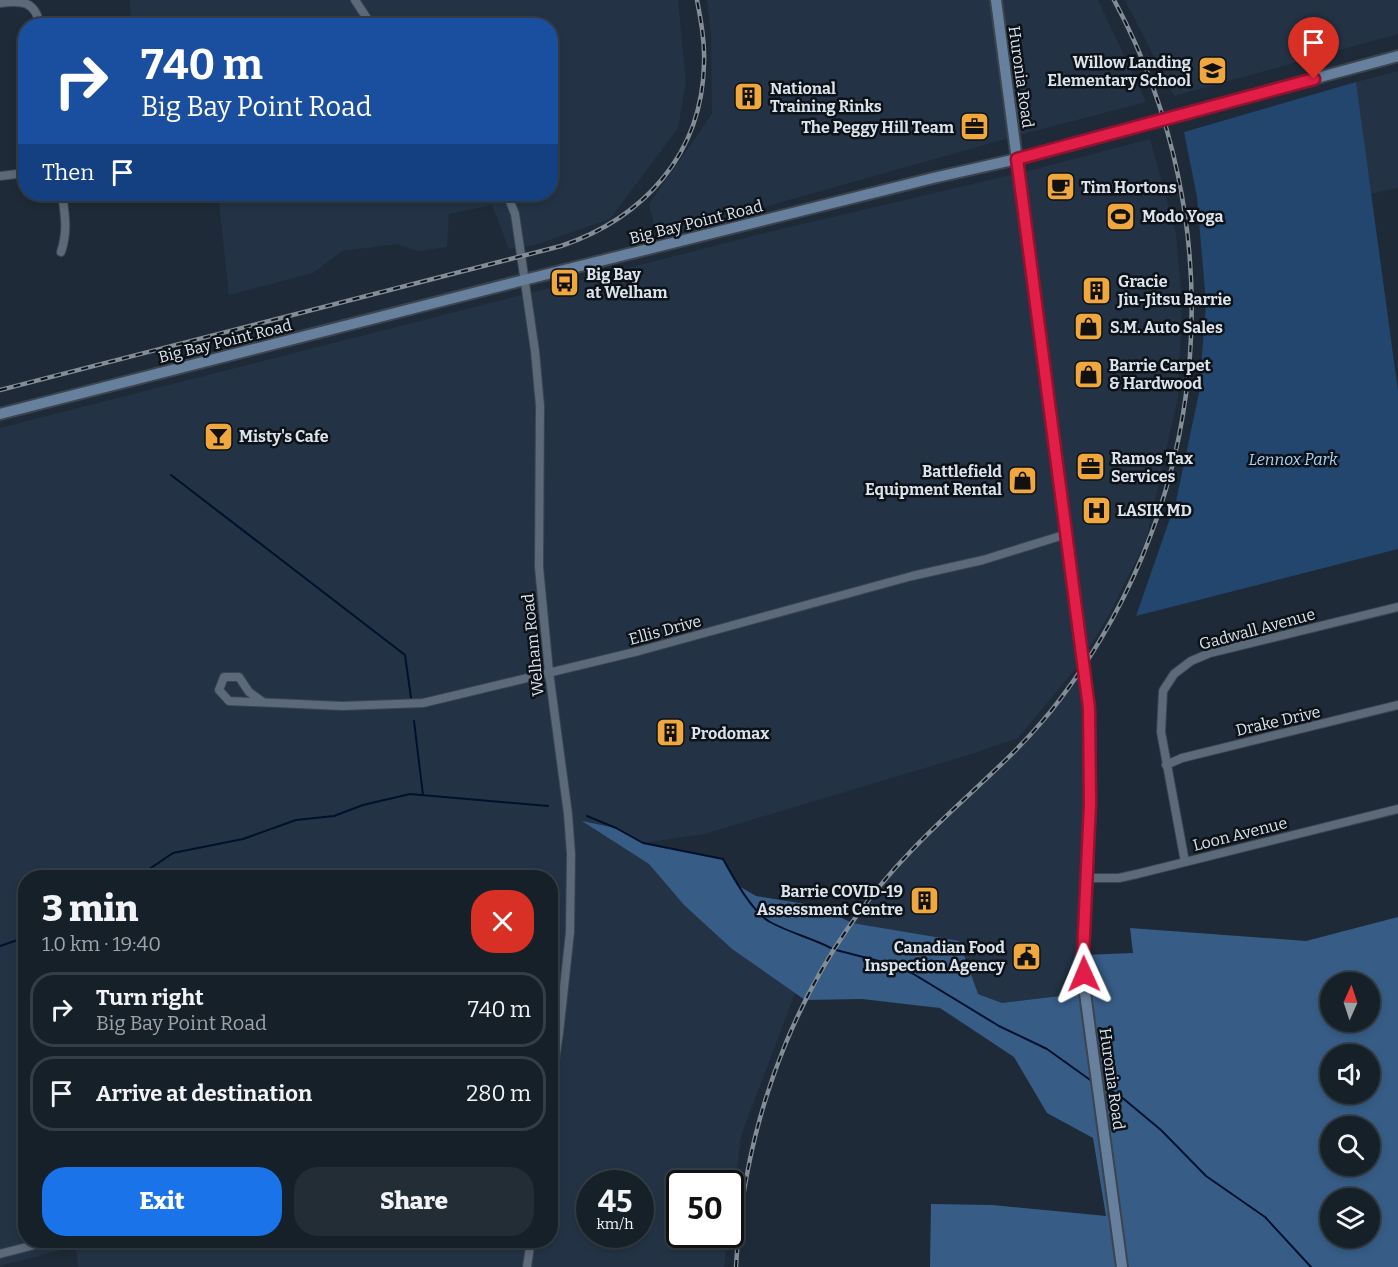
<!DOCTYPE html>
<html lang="en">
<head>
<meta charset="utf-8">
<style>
  :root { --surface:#162029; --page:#232d35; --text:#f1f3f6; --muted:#9ea3a8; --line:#353e46; --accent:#1a73e8 }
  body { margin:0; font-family:Bitter,serif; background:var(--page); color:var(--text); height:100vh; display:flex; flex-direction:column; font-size:22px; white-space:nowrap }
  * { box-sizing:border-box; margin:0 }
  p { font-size:20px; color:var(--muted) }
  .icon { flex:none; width:33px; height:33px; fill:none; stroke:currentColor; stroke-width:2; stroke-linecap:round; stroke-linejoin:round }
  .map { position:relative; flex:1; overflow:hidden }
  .sheet { position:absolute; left:18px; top:870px; width:540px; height:378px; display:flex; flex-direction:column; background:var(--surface); border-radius:24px; box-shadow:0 3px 9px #0003,0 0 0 2px var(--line) }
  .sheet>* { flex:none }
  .banner { position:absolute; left:18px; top:18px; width:540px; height:183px; border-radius:24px; box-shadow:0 3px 9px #0003,0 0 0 2px var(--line); background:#1a4fa0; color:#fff; overflow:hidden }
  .needle { width:39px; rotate:3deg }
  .fabs { position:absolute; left:1320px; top:972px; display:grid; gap:12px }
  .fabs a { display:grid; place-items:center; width:60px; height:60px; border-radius:50%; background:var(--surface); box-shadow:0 3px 9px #0003,0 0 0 2px var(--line); font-size:30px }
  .speed { position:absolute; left:576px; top:1170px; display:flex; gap:12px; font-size:30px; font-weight:700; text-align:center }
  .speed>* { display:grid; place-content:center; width:78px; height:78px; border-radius:50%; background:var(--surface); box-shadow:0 3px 9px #0003,0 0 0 2px var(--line); line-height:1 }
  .speed small { font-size:15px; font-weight:400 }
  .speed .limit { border:3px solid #111; border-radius:9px; background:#fff; color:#111 }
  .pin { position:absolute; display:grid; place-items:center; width:51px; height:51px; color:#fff; margin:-62px -26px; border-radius:50% 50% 50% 0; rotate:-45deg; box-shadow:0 0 6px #0007 }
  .pin .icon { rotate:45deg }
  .me { position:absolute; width:66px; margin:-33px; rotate:359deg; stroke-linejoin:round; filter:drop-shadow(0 0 4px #0008) }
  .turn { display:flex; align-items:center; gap:21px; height:126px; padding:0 24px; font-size:27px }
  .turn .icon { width:78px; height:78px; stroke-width:2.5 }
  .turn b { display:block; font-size:42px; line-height:51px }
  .then { display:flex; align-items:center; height:57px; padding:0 24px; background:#0003; gap:12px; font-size:22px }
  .round { display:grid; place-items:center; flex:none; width:63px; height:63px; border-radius:24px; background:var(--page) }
  .summary { display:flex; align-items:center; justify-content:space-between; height:102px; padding:0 24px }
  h1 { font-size:36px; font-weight:800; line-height:45px }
  .primary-button { display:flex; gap:12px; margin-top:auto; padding:12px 24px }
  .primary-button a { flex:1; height:69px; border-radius:24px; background:var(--accent); color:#fff; font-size:24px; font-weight:800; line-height:69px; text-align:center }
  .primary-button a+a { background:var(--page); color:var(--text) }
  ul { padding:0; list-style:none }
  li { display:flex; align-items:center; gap:18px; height:75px; margin:0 12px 9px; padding:0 12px; border:3px solid var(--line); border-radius:24px }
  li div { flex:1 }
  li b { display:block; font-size:22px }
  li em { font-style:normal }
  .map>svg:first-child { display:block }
</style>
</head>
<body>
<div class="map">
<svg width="1398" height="1267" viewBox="0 0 1398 1267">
  <rect width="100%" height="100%" fill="#1e2a37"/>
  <g fill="#233345" fill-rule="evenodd">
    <path d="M 130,0 L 678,0 L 686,82 L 678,128 L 610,219 L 535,245 L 509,249 L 492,205 L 449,214 L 447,247 L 418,251 L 397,244 L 342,251 L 313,273 L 229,295 L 218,194 L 550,194 L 550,26 L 199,26 L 199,23 L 131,25 Z"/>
    <path d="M 707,0 L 1098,0 L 1146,102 L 1027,133 L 657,237 L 649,204 L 712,114 L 711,33 Z"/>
    <path d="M 1125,0 L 1398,0 L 1398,34 L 1174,96 Z"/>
    <path d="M 1398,71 L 1398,188 L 1370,194 L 1356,82 Z"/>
    <path d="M 1150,139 L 1176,234 L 1182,303 L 1178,397 L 1146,540 L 1109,615 L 1077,667 L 1018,738 L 975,753 L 704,834 L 643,843 L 616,828 L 584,822 L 649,864 L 684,905 L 732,949 L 795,993 L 741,1136 L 731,1216 L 730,1184 L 680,1184 L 680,1234 L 728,1235 L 724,1267 L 78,1267 L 76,1246 L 0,1266 L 0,428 L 769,232 L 1032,170 ZM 26,878 L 550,878 L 550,1240 L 26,1240 ZM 590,1184 L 640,1184 L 640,1234 L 590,1234 Z"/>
    <path d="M 1084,668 L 1089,708 L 1085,993 L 1002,1003 L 978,994 L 852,923 L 873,894 L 912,849 L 1003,765 L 1038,728 Z"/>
  </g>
  <path fill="#22466d" d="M 1356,82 L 1398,391 L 1398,549 L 1136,616 L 1176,501 L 1199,393 L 1206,304 L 1197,197 L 1184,132 Z"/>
  <path fill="#375d87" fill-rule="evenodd" d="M 582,821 L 616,828 L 643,843 L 723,859 L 737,885 L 756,896 L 818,906 L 852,923 L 959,941 L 978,994 L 1002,1003 L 1085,993 L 1083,955 L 1133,953 L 1130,928 L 1306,941 L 1398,917 L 1398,1267 L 930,1267 L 931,1204 L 992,1205 L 1106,1216 L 1093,1138 L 1047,1113 L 1014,1057 L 940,1008 L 862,999 L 805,1000 L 732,949 L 684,905 L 649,864 ZM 1330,982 L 1370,982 L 1370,1022 L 1330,1022 ZM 1330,1054 L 1370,1054 L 1370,1094 L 1330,1094 ZM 1330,1126 L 1370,1126 L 1370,1166 L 1330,1166 ZM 1330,1198 L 1370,1198 L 1370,1238 L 1330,1238 Z"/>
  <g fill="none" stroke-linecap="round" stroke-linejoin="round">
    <g stroke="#00112d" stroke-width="2">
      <path d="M 171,475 L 405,655 L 411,698"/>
      <path d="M 414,721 L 423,795"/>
      <path d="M 587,816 L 616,828 L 643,843 L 723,859 C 733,877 752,912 770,922 C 790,933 812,938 831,948"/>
      <path d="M 136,878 L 173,853 L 243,839 L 296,820 L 334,816 L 363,805 L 410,794 L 548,806"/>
      <path d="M 0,946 L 26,937"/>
      <path d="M 836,950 L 902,967 L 999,1026 L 1047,1049 L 1093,1082"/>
      <path d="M 1100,1086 L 1119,1095 L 1161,1130 L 1206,1176 L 1265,1217 L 1311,1267"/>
    </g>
    <defs>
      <g id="street">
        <path d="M 355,0 L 372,26"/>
        <path d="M 0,3 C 22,0 36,1 40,26"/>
        <path d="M 0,176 L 26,173"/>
        <path d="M 507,194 L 515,214 L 535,351 L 540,406 L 539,567 L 549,672 L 568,814 L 571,854 L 570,932 L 559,1033 L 550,1094"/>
        <path d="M 61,252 C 68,231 65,215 62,194"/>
        <path d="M 263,702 L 249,692 L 239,677 L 224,677 L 219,690 L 229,701 L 342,706 L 423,703 L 639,651 L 912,576 L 983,560 L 1067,534"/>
        <path d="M 1166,765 L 1182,758 L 1398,705"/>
        <path d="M 1185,862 L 1161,732 L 1163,691 L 1174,674 L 1191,661 L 1210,653 L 1398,607"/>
        <path d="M 1087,878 L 1119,878 L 1137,874 L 1398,809"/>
        <path d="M 0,1254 L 54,1240"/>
        <path d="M 527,1267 L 531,1240"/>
      </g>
      <g id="secondary">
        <path d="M 996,0 L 1089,708 L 1090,804 L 1083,955 L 1085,993 L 1122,1267"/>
        <path d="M 0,414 L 524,280 L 933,178 L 1017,159 L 1398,56"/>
      </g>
    </defs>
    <use href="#street" stroke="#3b444f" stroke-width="10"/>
    <use href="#secondary" stroke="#3b444f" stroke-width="14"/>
    <use href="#street" stroke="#5c6979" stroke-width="8"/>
    <use href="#secondary" stroke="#67809d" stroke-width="10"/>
    <defs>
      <g id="rail">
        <path d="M 0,390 L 561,246 C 644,218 702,154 704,64 C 705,42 701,21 697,0"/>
        <path d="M 736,1267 C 744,1112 803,962 912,850 C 961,798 1018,756 1061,698 C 1214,496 1234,223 1114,0"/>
      </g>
    </defs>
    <use href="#rail" stroke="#838d98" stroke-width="4.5"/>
    <use href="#rail" stroke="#0d1218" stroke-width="2" stroke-dasharray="7" stroke-linecap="butt"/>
  </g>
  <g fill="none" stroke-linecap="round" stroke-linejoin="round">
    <defs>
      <path id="route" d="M 1084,974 L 1083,955 L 1090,804 L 1089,708 L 1017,159 L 1314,79"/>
    </defs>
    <use href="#route" stroke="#92132f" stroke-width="15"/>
    <use href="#route" stroke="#e11d48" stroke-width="10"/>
  </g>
  <defs>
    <symbol id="school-square" viewBox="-11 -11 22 22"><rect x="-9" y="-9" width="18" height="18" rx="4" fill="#efa73e" stroke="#0d1218"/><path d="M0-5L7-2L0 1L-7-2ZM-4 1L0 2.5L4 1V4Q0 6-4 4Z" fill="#111"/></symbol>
    <symbol id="building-square" viewBox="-11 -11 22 22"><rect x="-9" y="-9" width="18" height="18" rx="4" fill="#efa73e" stroke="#0d1218"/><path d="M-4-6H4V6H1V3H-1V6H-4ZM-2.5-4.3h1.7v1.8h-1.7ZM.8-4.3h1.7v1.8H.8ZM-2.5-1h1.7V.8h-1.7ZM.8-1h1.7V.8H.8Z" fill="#111"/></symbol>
    <symbol id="office-square" viewBox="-11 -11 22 22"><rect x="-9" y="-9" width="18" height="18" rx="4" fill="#efa73e" stroke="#0d1218"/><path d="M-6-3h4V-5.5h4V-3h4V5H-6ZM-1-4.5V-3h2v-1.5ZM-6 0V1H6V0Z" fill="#111"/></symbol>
    <symbol id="cafe-square" viewBox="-11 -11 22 22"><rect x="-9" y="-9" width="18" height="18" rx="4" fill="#efa73e" stroke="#0d1218"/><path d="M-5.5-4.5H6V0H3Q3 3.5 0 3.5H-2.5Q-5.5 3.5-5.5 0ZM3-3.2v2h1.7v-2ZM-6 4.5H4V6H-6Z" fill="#111"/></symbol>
    <symbol id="stadium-square" viewBox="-11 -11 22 22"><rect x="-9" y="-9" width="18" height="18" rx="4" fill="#efa73e" stroke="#0d1218"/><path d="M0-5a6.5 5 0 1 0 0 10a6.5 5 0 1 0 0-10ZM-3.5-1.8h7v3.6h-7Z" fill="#111"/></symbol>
    <symbol id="bus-square" viewBox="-11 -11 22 22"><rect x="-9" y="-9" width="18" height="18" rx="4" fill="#efa73e" stroke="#0d1218"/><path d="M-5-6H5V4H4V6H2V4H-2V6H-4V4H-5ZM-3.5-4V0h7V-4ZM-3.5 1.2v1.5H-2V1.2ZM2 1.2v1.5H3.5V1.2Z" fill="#111"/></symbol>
    <symbol id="shop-square" viewBox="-11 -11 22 22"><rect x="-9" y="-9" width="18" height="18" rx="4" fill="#efa73e" stroke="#0d1218"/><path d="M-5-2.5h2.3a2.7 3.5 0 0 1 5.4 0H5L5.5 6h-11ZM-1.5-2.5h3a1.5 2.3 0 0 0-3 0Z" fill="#111"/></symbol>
    <symbol id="bar-square" viewBox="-11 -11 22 22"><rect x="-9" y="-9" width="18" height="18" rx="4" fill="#efa73e" stroke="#0d1218"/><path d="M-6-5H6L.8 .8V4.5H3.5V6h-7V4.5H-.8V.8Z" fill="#111"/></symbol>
    <symbol id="hospital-square" viewBox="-11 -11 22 22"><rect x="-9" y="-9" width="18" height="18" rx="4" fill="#efa73e" stroke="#0d1218"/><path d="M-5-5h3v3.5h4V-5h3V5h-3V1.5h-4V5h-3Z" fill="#111"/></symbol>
    <symbol id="civic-square" viewBox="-11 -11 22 22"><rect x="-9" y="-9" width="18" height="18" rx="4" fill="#efa73e" stroke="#0d1218"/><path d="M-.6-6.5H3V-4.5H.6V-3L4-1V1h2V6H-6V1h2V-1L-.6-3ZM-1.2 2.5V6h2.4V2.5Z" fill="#111"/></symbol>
  </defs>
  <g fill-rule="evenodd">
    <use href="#school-square" x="1196" y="54" width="33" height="33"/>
    <use href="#building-square" x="732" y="80" width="33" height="33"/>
    <use href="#office-square" x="958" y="110" width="33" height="33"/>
    <use href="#cafe-square" x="1044" y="170" width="33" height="33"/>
    <use href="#stadium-square" x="1104" y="200" width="33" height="33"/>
    <use href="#bus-square" x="548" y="266" width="33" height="33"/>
    <use href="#building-square" x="1080" y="274" width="33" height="33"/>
    <use href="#shop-square" x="1072" y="310" width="33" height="33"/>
    <use href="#shop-square" x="1072" y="358" width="33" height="33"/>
    <use href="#bar-square" x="202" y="420" width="33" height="33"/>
    <use href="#office-square" x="1074" y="450" width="33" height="33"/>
    <use href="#shop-square" x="1006" y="464" width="33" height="33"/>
    <use href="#hospital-square" x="1080" y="494" width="33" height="33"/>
    <use href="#building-square" x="654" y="716" width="33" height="33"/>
    <use href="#building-square" x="908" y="884" width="33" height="33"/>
    <use href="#civic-square" x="1010" y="940" width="33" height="33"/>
  </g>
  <g text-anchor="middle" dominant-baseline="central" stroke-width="5" stroke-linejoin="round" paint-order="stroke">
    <g font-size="16" font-weight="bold" fill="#dbe3ec" stroke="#0d1218" text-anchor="start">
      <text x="1191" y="62" text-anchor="end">Willow Landing<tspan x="1191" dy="18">Elementary School</tspan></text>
      <text x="770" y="88">National<tspan x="770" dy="18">Training Rinks</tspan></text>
      <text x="954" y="127" text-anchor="end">The Peggy Hill Team</text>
      <text x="1081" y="187">Tim Hortons</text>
      <text x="1142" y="216">Modo Yoga</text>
      <text x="586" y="274">Big Bay<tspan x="586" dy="18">at Welham</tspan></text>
      <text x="1118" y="281">Gracie<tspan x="1118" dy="18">Jiu-Jitsu Barrie</tspan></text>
      <text x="1110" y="327">S.M. Auto Sales</text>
      <text x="1109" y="365">Barrie Carpet<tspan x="1109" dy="18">&amp; Hardwood</tspan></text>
      <text x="239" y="436">Misty's Cafe</text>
      <text x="1111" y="458">Ramos Tax<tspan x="1111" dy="18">Services</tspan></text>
      <text x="1002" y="471" text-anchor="end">Battlefield<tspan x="1002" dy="18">Equipment Rental</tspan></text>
      <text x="1117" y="510">LASIK MD</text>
      <text x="691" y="733">Prodomax</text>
      <text x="903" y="891" text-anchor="end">Barrie COVID-19<tspan x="903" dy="18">Assessment Centre</tspan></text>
      <text x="1005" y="947" text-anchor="end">Canadian Food<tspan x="1005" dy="18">Inspection Agency</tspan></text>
    </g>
    <g font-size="16" fill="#dbe3ec" stroke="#0d1218">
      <text transform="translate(1021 77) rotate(82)">Huronia Road</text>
      <text transform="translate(696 222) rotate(-14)">Big Bay Point Road</text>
      <text transform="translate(225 341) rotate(-14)">Big Bay Point Road</text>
      <text transform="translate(1257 629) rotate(-15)">Gadwall Avenue</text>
      <text transform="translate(665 630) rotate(-15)">Ellis Drive</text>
      <text transform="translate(533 645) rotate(-96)">Welham Road</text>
      <text transform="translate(1278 721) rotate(-13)">Drake Drive</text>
      <text transform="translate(1240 834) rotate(-14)">Loon Avenue</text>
      <text transform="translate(1112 1079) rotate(82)">Huronia Road</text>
    </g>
    <g font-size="16" font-style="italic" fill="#aed0f8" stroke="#0d1218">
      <text x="1293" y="459">Lennox Park</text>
    </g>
  </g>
</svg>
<div class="fabs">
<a><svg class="needle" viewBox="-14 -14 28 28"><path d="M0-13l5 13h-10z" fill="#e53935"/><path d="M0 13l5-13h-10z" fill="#9ea3a8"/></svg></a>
<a><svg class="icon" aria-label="sound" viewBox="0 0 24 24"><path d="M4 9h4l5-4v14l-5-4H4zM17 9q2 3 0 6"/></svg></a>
<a><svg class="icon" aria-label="search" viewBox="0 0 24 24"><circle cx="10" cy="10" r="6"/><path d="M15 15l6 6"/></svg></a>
<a><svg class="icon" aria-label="layers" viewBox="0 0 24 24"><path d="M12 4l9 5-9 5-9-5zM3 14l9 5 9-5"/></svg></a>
</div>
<div class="speed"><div>45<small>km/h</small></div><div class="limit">50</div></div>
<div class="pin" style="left:1314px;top:79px;background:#d93025"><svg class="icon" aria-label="arrive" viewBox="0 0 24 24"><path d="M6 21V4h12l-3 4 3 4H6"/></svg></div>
<svg class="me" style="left:1084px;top:974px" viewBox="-20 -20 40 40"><path d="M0-17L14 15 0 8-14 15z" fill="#e11d48" stroke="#fff" stroke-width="4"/></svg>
<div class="banner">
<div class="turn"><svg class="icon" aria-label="right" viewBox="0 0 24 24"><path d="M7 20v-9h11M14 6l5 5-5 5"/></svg><div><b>740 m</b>Big Bay Point Road</div></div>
<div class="then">Then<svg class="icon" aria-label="arrive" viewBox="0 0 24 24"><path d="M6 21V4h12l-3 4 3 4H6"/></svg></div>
</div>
<section class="sheet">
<div class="summary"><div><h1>3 min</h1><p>1.0 km · 19:40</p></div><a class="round" style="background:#d93025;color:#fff"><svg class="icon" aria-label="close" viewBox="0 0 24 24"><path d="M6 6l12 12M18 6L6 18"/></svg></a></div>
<ul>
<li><svg class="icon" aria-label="right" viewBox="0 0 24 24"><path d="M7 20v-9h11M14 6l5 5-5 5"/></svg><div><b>Turn right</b><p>Big Bay Point Road</p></div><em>740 m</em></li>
<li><svg class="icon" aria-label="arrive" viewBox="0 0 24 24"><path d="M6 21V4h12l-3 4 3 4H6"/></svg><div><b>Arrive at destination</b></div><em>280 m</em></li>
</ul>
<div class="primary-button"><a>Exit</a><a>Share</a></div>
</section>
</div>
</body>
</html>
